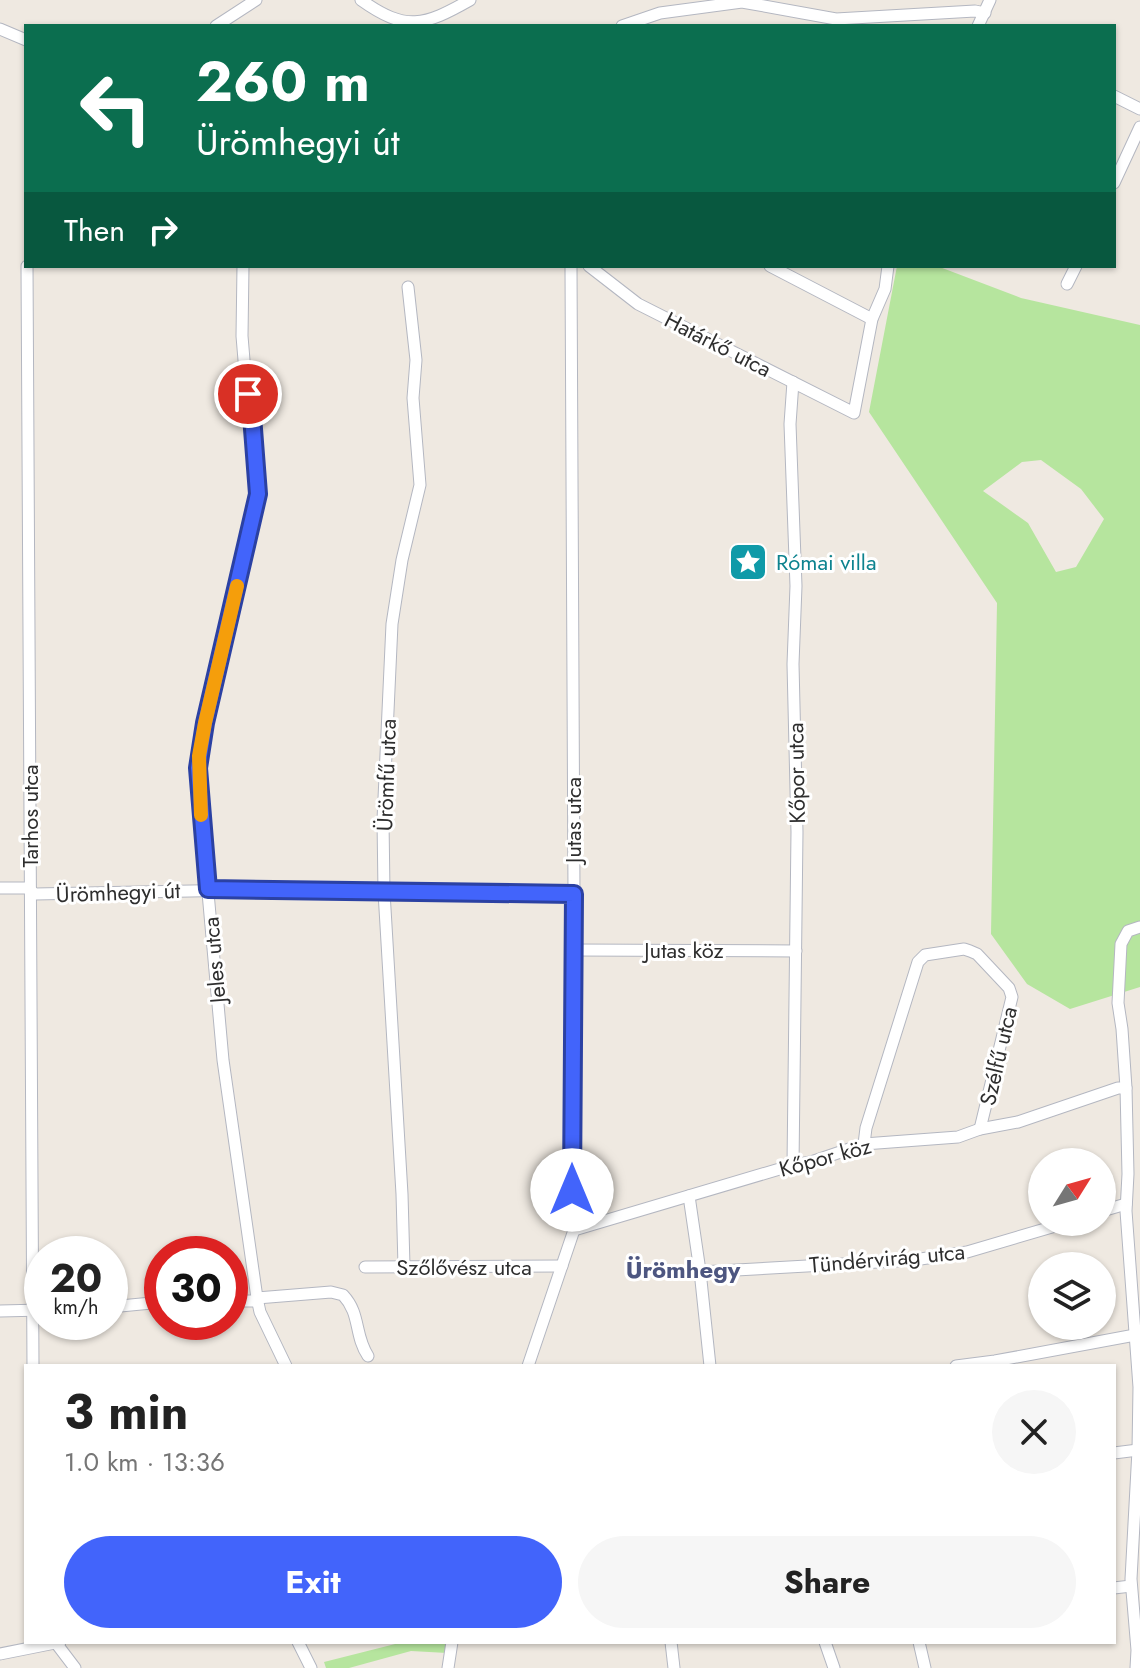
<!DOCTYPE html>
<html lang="en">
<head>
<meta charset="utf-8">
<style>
  :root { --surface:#fff; --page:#f6f6f6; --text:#222; --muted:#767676; --accent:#4264fb }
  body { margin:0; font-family:Jost,sans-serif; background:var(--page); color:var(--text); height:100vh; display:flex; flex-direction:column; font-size:30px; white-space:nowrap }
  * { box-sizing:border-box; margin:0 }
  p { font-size:26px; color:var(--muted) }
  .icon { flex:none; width:44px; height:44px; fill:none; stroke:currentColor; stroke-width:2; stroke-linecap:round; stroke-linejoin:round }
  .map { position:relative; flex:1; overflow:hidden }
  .panel { position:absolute; left:24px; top:1364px; width:1092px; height:280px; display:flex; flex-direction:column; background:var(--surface); border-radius:0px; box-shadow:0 2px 6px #0004 }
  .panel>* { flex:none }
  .top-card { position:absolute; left:24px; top:24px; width:1092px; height:244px; border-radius:0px; box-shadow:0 2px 6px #0004; background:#0b6e4f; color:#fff; overflow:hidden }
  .needle { width:52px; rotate:53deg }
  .tools { position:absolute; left:1028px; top:1148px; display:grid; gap:16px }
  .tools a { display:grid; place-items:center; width:88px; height:88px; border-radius:50%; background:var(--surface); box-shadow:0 2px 6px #0004; font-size:40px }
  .speed { position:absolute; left:24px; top:1236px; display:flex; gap:16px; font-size:40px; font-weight:700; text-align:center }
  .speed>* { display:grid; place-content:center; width:104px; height:104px; border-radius:50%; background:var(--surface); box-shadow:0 2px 6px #0004; line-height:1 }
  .speed small { font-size:20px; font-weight:400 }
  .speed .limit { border:12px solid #d22; background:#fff; color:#111 }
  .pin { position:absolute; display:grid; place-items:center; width:68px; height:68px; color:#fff; margin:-34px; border:4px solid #fff; border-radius:50%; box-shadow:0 2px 8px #0007 }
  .me { position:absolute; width:88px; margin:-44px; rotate:0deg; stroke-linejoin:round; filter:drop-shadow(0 0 6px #0008) }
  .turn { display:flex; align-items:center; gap:28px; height:168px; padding:0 40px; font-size:36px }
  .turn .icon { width:104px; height:104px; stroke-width:2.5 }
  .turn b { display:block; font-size:56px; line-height:68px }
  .then { display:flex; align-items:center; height:76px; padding:0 40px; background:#0003; gap:16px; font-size:30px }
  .round { display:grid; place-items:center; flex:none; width:84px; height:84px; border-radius:42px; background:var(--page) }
  .summary { display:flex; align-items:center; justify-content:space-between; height:136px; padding:0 40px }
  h1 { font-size:48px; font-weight:700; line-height:60px }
  .cta { display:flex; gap:16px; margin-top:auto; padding:16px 40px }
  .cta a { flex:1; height:92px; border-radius:48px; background:var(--accent); color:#fff; font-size:32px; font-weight:700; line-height:92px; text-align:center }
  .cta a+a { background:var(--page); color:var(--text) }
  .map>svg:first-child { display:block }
</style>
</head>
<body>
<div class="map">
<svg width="1140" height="1668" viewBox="0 0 1140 1668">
  <rect width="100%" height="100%" fill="#efe9e1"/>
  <g fill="#b6e59e" fill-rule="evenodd">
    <path d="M 897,266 L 937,266 L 1021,298 L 1140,325 L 1140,987 L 1070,1009 L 1027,984 L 991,934 L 997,603 L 869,412 ZM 1041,460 L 1081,489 L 1104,519 L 1076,567 L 1056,572 L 1028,523 L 983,491 L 1022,462 Z"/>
    <path d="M 403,1642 L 440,1642 L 448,1645 L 447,1653 L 411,1651 L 349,1668 L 326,1668 L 324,1662 Z"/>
  </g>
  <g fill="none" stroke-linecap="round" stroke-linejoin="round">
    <defs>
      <g id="minor">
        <path d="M 361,0 C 406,32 424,26 470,0"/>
        <path d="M 216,26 L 256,0"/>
        <path d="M 622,26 L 660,13 L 742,2 L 836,19 L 975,11 L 985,13"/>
        <path d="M 978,26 L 990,0"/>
        <path d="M 0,29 L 26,40"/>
        <path d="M 1114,96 L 1140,109"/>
        <path d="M 1114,183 L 1140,127"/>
        <path d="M 27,266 L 33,1366"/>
        <path d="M 243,266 L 242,336 L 245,372 L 252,416 L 258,494 L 205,723 L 199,756 L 199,792 L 223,1060 L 257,1298 L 260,1312 L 286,1366"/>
        <path d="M 589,266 L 638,304 L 854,413 L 872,319 L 885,289 L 888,266"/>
        <path d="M 770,266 L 872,319"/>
        <path d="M 1067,284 L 1076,266"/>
        <path d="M 0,888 L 27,888 L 35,894 L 288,889 L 395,893 L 574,894"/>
        <path d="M 573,950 L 796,951"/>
        <path d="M 864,1144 L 866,1128 L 918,962 L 925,955 L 964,949 L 970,951 L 977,954 L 1009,988 L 1012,997 L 980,1129"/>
        <path d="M 793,1165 L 797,832 L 793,664 L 796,586 L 790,424 L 793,382"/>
        <path d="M 689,1196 L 700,1271 L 710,1366"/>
        <path d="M 1102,1211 L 1126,1204"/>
        <path d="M 574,1230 L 793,1165 L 811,1162 L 864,1144 L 958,1137 L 980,1129 L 1018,1122 L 1118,1088 L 1126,1088"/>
        <path d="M 404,1266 L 402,1194 L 384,892 L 383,820 L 392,624 L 402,560 L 420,485 L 413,398 L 416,360 L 408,287"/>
        <path d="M 365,1267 L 562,1266"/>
        <path d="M 700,1272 L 914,1260 L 967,1252 L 1069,1222"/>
        <path d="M 257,1298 L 331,1292 L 343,1295 C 361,1314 354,1335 368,1356"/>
        <path d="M 230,1301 L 258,1301"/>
        <path d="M 110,1307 L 162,1302"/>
        <path d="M 0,1311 L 42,1310"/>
        <path d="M 528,1366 L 574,1230 L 572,1190 L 574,894 L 571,266"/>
        <path d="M 956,1366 L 995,1361 L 1135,1335"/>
        <path d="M 1114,1453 L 1138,1450"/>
        <path d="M 1114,1588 L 1131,1586"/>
        <path d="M 298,1642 L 311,1668"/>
        <path d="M 671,1642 L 674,1668"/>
        <path d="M 825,1642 L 834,1668"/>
        <path d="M 919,1642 L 925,1668"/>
        <path d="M 56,1643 L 75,1668"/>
        <path d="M 0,1654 L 60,1642"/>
        <path d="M 448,1668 L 452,1642"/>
        <path d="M 1136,1668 L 1137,1650 L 1131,1579 L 1138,1450 L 1139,1387 L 1126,1211 L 1128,1174 L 1126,1088 L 1122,1029 L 1118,1003 L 1121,944 L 1128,931 L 1140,927"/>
      </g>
    </defs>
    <use href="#minor" stroke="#b4b7c1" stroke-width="13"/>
    <use href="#minor" stroke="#fff" stroke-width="11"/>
  </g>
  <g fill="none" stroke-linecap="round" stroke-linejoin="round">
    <defs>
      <path id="route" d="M 248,394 L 252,416 L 258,494 L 205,723 L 198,768 L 208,889 L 574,894 L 572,1190"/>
    </defs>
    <use href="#route" stroke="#2b41a3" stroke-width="20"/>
    <use href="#route" stroke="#4264fb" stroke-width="14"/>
    <path stroke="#f59e0b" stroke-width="14" d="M 201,815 L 199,756 L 205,723 L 237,586"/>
  </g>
  <defs>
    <symbol id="sight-square" viewBox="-11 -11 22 22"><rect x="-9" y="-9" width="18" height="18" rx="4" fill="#0f9aa8" stroke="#fff"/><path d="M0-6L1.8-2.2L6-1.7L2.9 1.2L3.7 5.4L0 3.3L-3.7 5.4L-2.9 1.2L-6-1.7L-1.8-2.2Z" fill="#fff"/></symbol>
  </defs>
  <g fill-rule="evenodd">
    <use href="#sight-square" x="726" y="540" width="44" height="44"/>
  </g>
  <g text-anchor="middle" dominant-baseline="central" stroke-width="6" stroke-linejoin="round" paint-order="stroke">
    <g font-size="22" fill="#2e2e2e" stroke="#fff">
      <text transform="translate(718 344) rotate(27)">Határkő utca</text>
      <text transform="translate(796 773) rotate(-91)">Kőpor utca</text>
      <text transform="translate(386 775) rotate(-88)">Ürömfű utca</text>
      <text transform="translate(30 816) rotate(-90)">Tarhos utca</text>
      <text transform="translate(573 820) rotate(-90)">Jutas utca</text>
      <text transform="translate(118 892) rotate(-2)">Ürömhegyi út</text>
      <text x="684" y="950">Jutas köz</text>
      <text transform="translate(214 960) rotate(-95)">Jeles utca</text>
      <text transform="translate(998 1056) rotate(-77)">Szélfű utca</text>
      <text transform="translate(825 1157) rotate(-15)">Kőpor köz</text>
      <text transform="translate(887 1258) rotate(-5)">Tündérvirág utca</text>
      <text x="464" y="1267">Szőlővész utca</text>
    </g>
    <g font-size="22" fill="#0d838f" stroke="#fff" text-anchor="start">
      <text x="776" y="562">Római villa</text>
    </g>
    <g font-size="24" font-weight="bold" fill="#4d5680" stroke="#fff">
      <text x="683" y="1269">Ürömhegy</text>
    </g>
  </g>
</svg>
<div class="tools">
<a><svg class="needle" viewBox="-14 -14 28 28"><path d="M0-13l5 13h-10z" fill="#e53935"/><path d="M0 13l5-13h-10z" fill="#767676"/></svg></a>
<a><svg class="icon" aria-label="layers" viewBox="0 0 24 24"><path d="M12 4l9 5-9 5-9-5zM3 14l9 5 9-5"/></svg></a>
</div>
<div class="speed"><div>20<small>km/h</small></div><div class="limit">30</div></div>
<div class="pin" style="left:248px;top:394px;background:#d93025"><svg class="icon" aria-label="arrive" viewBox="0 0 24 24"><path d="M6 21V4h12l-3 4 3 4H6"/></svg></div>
<svg class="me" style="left:572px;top:1190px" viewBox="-20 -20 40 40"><circle r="19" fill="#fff"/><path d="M0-13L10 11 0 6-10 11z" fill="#4264fb"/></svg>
<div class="top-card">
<div class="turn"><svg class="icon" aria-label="left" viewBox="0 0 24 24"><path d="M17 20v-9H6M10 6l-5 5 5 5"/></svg><div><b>260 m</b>Ürömhegyi út</div></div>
<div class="then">Then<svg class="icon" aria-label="right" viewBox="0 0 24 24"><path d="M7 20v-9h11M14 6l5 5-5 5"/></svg></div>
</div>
<section class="panel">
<div class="summary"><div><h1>3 min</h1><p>1.0 km · 13:36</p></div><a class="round"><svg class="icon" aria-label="close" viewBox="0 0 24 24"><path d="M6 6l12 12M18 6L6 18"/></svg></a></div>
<div class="cta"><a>Exit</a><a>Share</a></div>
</section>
</div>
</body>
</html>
